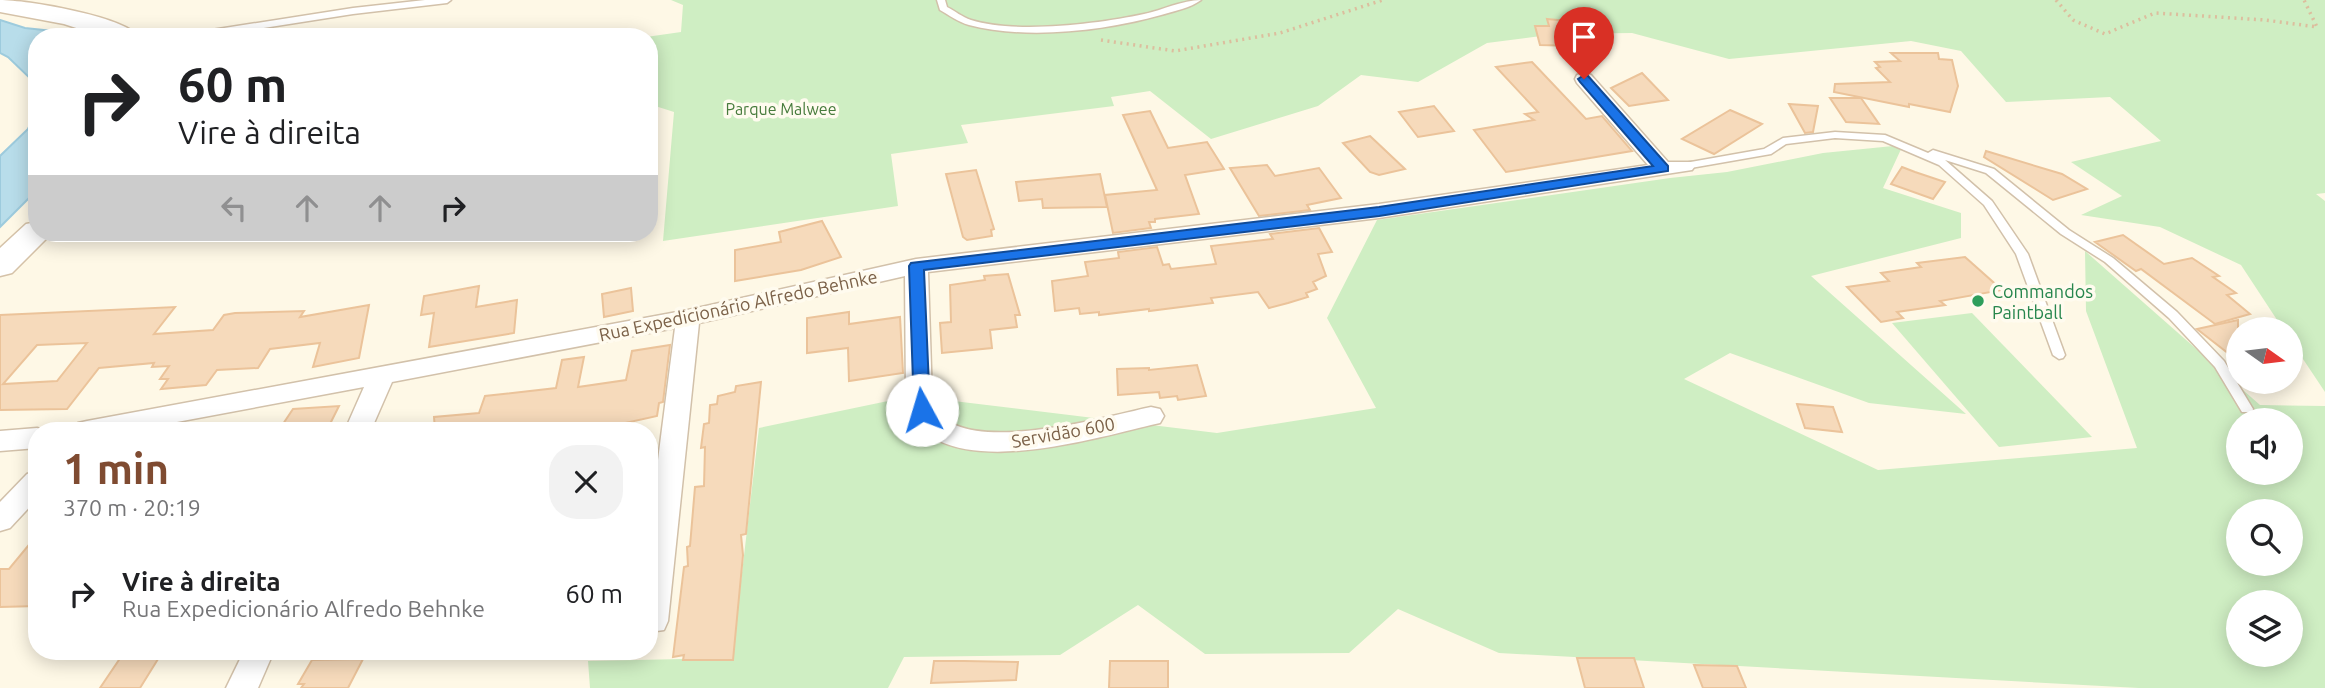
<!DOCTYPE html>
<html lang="pt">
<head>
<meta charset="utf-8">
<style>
  :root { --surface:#fff; --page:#f2f2f2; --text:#202124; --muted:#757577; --accent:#7f4b31 }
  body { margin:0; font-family:Ubuntu,sans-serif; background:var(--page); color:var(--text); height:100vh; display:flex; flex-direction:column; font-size:26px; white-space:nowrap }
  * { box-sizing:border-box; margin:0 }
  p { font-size:23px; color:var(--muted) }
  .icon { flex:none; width:38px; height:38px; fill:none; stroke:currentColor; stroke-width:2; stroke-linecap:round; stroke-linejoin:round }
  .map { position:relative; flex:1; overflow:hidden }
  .drawer { position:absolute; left:28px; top:422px; width:630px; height:238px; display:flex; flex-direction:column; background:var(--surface); border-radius:28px; box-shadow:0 4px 18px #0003 }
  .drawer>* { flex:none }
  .hud { position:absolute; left:28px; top:28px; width:630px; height:214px; border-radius:28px; box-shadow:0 4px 18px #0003; background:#fff; color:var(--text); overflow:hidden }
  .needle { width:46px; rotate:104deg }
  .tools { position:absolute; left:2226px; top:317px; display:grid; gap:14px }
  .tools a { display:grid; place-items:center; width:77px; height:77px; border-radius:50%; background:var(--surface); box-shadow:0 4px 18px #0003; font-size:35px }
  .pin { position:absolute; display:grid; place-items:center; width:60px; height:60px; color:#fff; margin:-72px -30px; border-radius:50% 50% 50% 0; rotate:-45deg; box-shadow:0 0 7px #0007 }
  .pin .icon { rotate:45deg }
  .me { position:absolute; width:77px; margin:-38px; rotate:354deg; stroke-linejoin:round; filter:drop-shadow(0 0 5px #0008) }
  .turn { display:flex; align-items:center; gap:24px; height:147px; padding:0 35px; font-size:32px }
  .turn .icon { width:91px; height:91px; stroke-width:2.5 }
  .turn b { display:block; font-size:49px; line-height:60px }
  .lanes { display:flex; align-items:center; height:66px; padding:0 35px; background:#0003; justify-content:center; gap:35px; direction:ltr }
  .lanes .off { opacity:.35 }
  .round { display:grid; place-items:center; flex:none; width:74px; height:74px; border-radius:28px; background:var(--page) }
  .headline { display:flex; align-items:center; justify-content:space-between; height:119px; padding:0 35px }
  h1 { font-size:42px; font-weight:700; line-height:52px; color:var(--accent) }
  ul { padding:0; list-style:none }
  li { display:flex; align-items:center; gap:21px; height:105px; padding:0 35px }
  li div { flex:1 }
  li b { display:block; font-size:26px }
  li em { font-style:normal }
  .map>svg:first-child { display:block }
</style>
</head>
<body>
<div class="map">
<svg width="2325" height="688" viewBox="0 0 2325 688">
  <rect width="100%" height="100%" fill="#fef8e6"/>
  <g fill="#cfeec3" fill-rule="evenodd">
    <path d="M 671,0 L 2325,0 L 2325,193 L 2316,194 L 2325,201 L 2325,392 L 2291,341 L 2291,329 L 2283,329 L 2241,265 L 2160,227 L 2081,215 L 2122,196 L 2071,162 L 2161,141 L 2110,97 L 2006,102 L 1961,51 L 1911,41 L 1729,59 L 1632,33 L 1556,34 L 1487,43 L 1418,82 L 1361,75 L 1318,106 L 1211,139 L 1150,91 L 1111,97 L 1114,106 L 961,125 L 968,143 L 891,154 L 898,206 L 663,241 L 674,112 L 649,104 L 649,37 L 646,37 L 681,32 L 683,5 Z"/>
    <path d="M 1903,145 L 1883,188 L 1961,213 L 1961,238 L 1811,276 L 1966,414 L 1869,403 L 1730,353 L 1684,379 L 1878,470 L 2137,448 L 2086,311 L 2085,251 L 2260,405 L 2325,406 L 2325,688 L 2139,688 L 1499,653 L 1398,609 L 1349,653 L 1205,654 L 1138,605 L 1060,655 L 904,657 L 888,688 L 590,688 L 588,661 L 732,658 L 759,428 L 912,396 L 1217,433 L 1376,408 L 1327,318 L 1377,220 L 1670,178 L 1727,172 L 1823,153 ZM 2238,420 L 2291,420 L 2291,472 L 2238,472 ZM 2238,511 L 2291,511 L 2291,564 L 2238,564 ZM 2238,602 L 2291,602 L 2291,654 L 2238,654 Z"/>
    <path d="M 1972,313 L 2092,437 L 1999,447 L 1892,323 Z"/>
  </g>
  <g fill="#b8ddea" stroke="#9dcbdd" stroke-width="2">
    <path d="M 0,20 L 25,28 L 53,31 L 64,37 L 37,37 L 37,85 L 8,57 L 0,53 Z"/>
    <path d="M 37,111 L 37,190 L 0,227 L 0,156 L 28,129 L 32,120 L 30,118 Z"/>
  </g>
  <g fill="#f6dabb" stroke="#ebc39a" stroke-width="2" fill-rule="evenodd">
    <path d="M 1547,19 L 1568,21 L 1576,46 L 1540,45 L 1535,26 L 1549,26 Z"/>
    <path d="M 1891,53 L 1938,53 L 1939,59 L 1952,60 L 1958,86 L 1950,112 L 1909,104 L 1909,107 L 1834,92 L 1835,84 L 1890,82 L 1876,68 L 1880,67 L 1875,62 L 1900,61 Z"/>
    <path d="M 1532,62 L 1586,119 L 1602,116 L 1632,151 L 1506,172 L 1474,130 L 1534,120 L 1525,114 L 1538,112 L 1496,67 Z"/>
    <path d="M 1642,73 L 1668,100 L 1629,106 L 1611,88 Z"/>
    <path d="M 1830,98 L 1861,98 L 1879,124 L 1846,122 Z"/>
    <path d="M 1789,104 L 1818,106 L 1813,132 L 1805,133 Z"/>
    <path d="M 1434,106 L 1454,131 L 1418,137 L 1399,112 Z"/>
    <path d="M 1730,110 L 1762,124 L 1714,154 L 1682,139 Z"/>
    <path d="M 1150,111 L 1168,148 L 1207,142 L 1224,169 L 1185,175 L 1199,214 L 1155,219 L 1155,222 L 1149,222 L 1151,228 L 1113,233 L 1105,195 L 1157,190 L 1123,115 Z"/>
    <path d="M 1370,136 L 1405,169 L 1379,175 L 1370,172 L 1343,143 Z"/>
    <path d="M 1986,151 L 2062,174 L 2087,189 L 2053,200 L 1984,157 Z"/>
    <path d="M 1267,165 L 1275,176 L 1319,168 L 1341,198 L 1307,205 L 1310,210 L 1259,216 L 1230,168 Z"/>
    <path d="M 1902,167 L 1915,172 L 1945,182 L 1933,199 L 1891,184 Z"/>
    <path d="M 976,170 L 994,229 L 991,230 L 992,236 L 967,240 L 963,237 L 946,174 Z"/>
    <path d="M 1100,174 L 1107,207 L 1043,208 L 1042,199 L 1019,201 L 1016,182 Z"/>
    <path d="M 822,221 L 841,257 L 801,270 L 735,281 L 735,250 L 781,242 L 779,232 Z"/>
    <path d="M 1319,228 L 1332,252 L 1318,254 L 1326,276 L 1313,282 L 1317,289 L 1306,293 L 1308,297 L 1288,303 L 1269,308 L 1258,292 L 1211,298 L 1213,303 L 1149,311 L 1149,309 L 1099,315 L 1099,312 L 1080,314 L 1079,308 L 1055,311 L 1052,281 L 1088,276 L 1085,262 L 1119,258 L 1118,252 L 1157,247 L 1163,265 L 1169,264 L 1171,269 L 1216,264 L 1211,246 L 1273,239 L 1270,234 Z"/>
    <path d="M 2123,235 L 2164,264 L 2192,258 L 2219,276 L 2213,277 L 2236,293 L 2227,295 L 2250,314 L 2215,324 L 2141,269 L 2136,271 L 2095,242 Z"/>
    <path d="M 1965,257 L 2002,290 L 1940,301 L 1945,305 L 1897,312 L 1903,318 L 1881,322 L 1847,287 L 1889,281 L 1881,273 L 1921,267 L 1917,263 Z"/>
    <path d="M 1008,274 L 1020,315 L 1015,315 L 1017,327 L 990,330 L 992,348 L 942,353 L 940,323 L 951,322 L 950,285 L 985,280 L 984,276 Z"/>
    <path d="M 479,286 L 476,307 L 517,300 L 514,333 L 429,347 L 434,313 L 421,315 L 424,296 Z"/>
    <path d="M 631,288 L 633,311 L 604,317 L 602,294 Z"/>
    <path d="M 369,305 L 359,358 L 313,367 L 320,343 L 270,349 L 258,368 L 217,370 L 206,385 L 161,389 L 168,379 L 160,379 L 169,366 L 152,367 L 154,363 L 99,368 L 67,409 L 0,410 L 0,315 L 175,307 L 154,334 L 213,330 L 224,315 L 235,313 L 304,311 L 300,317 ZM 87,343 L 57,381 L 3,384 L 37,345 Z"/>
    <path d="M 849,312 L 849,324 L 900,317 L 903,373 L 849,381 L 848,348 L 807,353 L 807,318 Z"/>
    <path d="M 2238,320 L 2238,361 L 2197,329 Z"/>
    <path d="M 670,345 L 663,402 L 659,403 L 657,416 L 594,430 L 435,430 L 434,417 L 479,413 L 485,396 L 556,388 L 562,360 L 584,357 L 578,387 L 626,380 L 632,351 Z"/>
    <path d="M 1197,365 L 1206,396 L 1178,400 L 1177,396 L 1160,398 L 1159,392 L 1118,395 L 1117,369 L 1149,368 L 1149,370 Z"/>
    <path d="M 761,382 L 746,534 L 741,535 L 743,555 L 733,660 L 683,660 L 684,655 L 673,657 L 684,567 L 688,566 L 687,547 L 690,546 L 695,487 L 704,486 L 705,447 L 701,448 L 704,424 L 709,423 L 710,405 L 717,404 L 718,396 L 735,392 L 736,386 Z"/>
    <path d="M 1797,404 L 1833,407 L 1842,432 L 1805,428 Z"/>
    <path d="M 339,406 L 327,430 L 279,430 L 293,409 Z"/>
    <path d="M 37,535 L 37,606 L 0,607 L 0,569 L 9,569 Z"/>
    <path d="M 125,651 L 163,651 L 140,688 L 100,688 Z"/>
    <path d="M 1577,658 L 1634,658 L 1644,688 L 1585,688 Z"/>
    <path d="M 363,659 L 348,688 L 301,688 L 304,684 L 298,684 L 312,660 Z"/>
    <path d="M 934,661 L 964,661 L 1018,662 L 1016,680 L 931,683 Z"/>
    <path d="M 1110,661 L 1168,661 L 1168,688 L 1109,688 Z"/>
    <path d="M 1694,665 L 1737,666 L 1746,688 L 1703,688 Z"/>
  </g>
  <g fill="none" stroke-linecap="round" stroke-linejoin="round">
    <defs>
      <g id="lane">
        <path d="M 425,0 L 451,0 L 447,3 L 353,14 L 205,37 L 182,37 L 186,34 L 353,8 Z"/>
        <path d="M 937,0 L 945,0 L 947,7 C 955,11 962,17 971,20 C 1016,34 1098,24 1144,14 C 1163,10 1182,0 1201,0 C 1190,8 1175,11 1161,15 C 1104,31 1027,40 969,25 C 958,22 949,15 940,10 Z"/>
        <path d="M 1835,132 L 1885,135 L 1928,153 L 1933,150 L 1994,169 L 2069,230 L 2113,258 L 2177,312 L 2224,361 L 2253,409 L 2252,412 L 2242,412 L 2215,367 L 2169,318 L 2105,262 L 2061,234 L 1986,173 L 1945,160 L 1992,201 L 2028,254 L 2065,355 L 2063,358 L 2059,359 L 2053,355 L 2016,254 L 1984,205 L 1939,165 L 1883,141 L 1835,138 L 1786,144 L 1771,154 L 1685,169 L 1680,166 L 1685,163 L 1764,149 L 1783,138 Z"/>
      </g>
      <g id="street">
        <path d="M 1584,73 L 1591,75 L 1668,162 L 1692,162 L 1695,166 L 1692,170 L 1379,218 L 928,272 L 932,400 C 949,463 1107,416 1151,407 L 1160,409 L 1164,416 L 1160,423 L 1151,425 C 1091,439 928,489 906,400 L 905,276 L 699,323 L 668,621 L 664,630 L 649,632 L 649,530 L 675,328 L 392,382 L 371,430 L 345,430 L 364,387 L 134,430 L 74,430 L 78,423 L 87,421 L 688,310 L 916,259 L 1379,204 L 1648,165 L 1577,83 L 1575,79 L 1577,75 Z"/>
        <path d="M 37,428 L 44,430 L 37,430 L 37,448 L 0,451 L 0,431 Z"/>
        <path d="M 37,471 L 37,499 L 10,528 L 0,531 L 0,502 L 27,474 Z"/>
        <path d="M 244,651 L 274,651 L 258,688 L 226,688 Z"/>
      </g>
      <g id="secondary">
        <path d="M 0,0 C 26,0 124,16 139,37 L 104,37 L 64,24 L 0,12 Z"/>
        <path d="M 37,222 L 37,233 L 52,233 L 12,273 L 0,276 L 0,248 L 26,224 Z"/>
      </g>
    </defs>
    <use href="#lane" stroke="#d2c1aa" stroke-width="3"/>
    <use href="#street" stroke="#d2c1aa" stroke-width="3"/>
    <use href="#secondary" stroke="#d5c2a8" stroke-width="3"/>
    <g stroke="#dcbe9e" stroke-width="3.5" stroke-dasharray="2 4.5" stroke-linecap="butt">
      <path d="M 2056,0 L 2073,20 L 2105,34 L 2155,13 L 2265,20 L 2317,27 L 2304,0"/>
      <path d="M 1101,40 L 1175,51 L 1280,33 L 1383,0"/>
    </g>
    <use href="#lane" fill="#fff" fill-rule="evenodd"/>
    <use href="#street" fill="#fff" fill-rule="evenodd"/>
    <use href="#secondary" fill="#fff" fill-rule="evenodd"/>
  </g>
  <path fill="#1a73e8" stroke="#114b97" stroke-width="2" d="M 1584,75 L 1588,76 L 1668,166 L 1668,171 L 1379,216 L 924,270 L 930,410 L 922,416 L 914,410 L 909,266 L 911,263 L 1379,207 L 1653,166 L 1580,82 L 1578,79 Z"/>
  <circle fill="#2e9e5b" stroke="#fffbef" stroke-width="2.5" cx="1978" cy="301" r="7"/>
  <g text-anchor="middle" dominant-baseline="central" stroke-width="7" stroke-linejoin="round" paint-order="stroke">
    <g font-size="16" fill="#477b3c" stroke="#fffbef">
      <text x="781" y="109">Parque Malwee</text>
    </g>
    <g font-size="18" fill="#27864d" stroke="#fffbef" text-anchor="start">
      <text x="1992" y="291">Commandos<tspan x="1992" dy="21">Paintball</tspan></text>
    </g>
    <g font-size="18" fill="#7b6148" stroke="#fffbef">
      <text transform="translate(738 305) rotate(-12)">Rua Expedicionário Alfredo Behnke</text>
      <text transform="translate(1063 432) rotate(-10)">Servidão 600</text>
    </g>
  </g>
</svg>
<div class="tools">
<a><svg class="needle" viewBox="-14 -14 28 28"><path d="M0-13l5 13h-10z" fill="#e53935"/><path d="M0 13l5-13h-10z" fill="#757577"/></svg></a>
<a><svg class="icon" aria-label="sound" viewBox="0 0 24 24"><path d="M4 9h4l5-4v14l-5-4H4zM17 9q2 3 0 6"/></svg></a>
<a><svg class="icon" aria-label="search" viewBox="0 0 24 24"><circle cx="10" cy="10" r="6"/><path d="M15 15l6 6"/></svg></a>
<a><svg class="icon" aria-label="layers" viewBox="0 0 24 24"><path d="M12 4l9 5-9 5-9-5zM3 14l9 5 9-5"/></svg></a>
</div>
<div class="pin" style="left:1584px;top:79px;background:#d93025"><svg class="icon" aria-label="arrive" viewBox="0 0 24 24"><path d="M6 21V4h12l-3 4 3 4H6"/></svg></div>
<svg class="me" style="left:922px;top:410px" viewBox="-20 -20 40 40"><circle r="19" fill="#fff"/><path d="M0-13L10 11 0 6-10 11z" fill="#1a73e8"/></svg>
<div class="hud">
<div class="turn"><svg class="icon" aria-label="right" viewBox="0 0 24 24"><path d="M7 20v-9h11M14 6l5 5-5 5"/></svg><div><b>60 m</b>Vire à direita</div></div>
<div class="lanes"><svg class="icon off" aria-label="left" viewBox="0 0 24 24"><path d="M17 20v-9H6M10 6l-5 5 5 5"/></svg><svg class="icon off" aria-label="ahead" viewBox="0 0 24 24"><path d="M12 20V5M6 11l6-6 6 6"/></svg><svg class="icon off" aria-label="ahead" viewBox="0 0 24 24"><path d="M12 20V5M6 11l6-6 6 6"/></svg><svg class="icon" aria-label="right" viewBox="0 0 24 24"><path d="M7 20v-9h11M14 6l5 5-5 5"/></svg></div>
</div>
<section class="drawer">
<div class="headline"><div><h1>1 min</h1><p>370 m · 20:19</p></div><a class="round"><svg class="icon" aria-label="close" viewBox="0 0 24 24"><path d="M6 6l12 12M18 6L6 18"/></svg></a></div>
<ul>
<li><svg class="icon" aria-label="right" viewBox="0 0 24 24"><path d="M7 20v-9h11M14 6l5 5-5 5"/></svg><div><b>Vire à direita</b><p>Rua Expedicionário Alfredo Behnke</p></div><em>60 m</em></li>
</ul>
</section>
</div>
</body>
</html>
